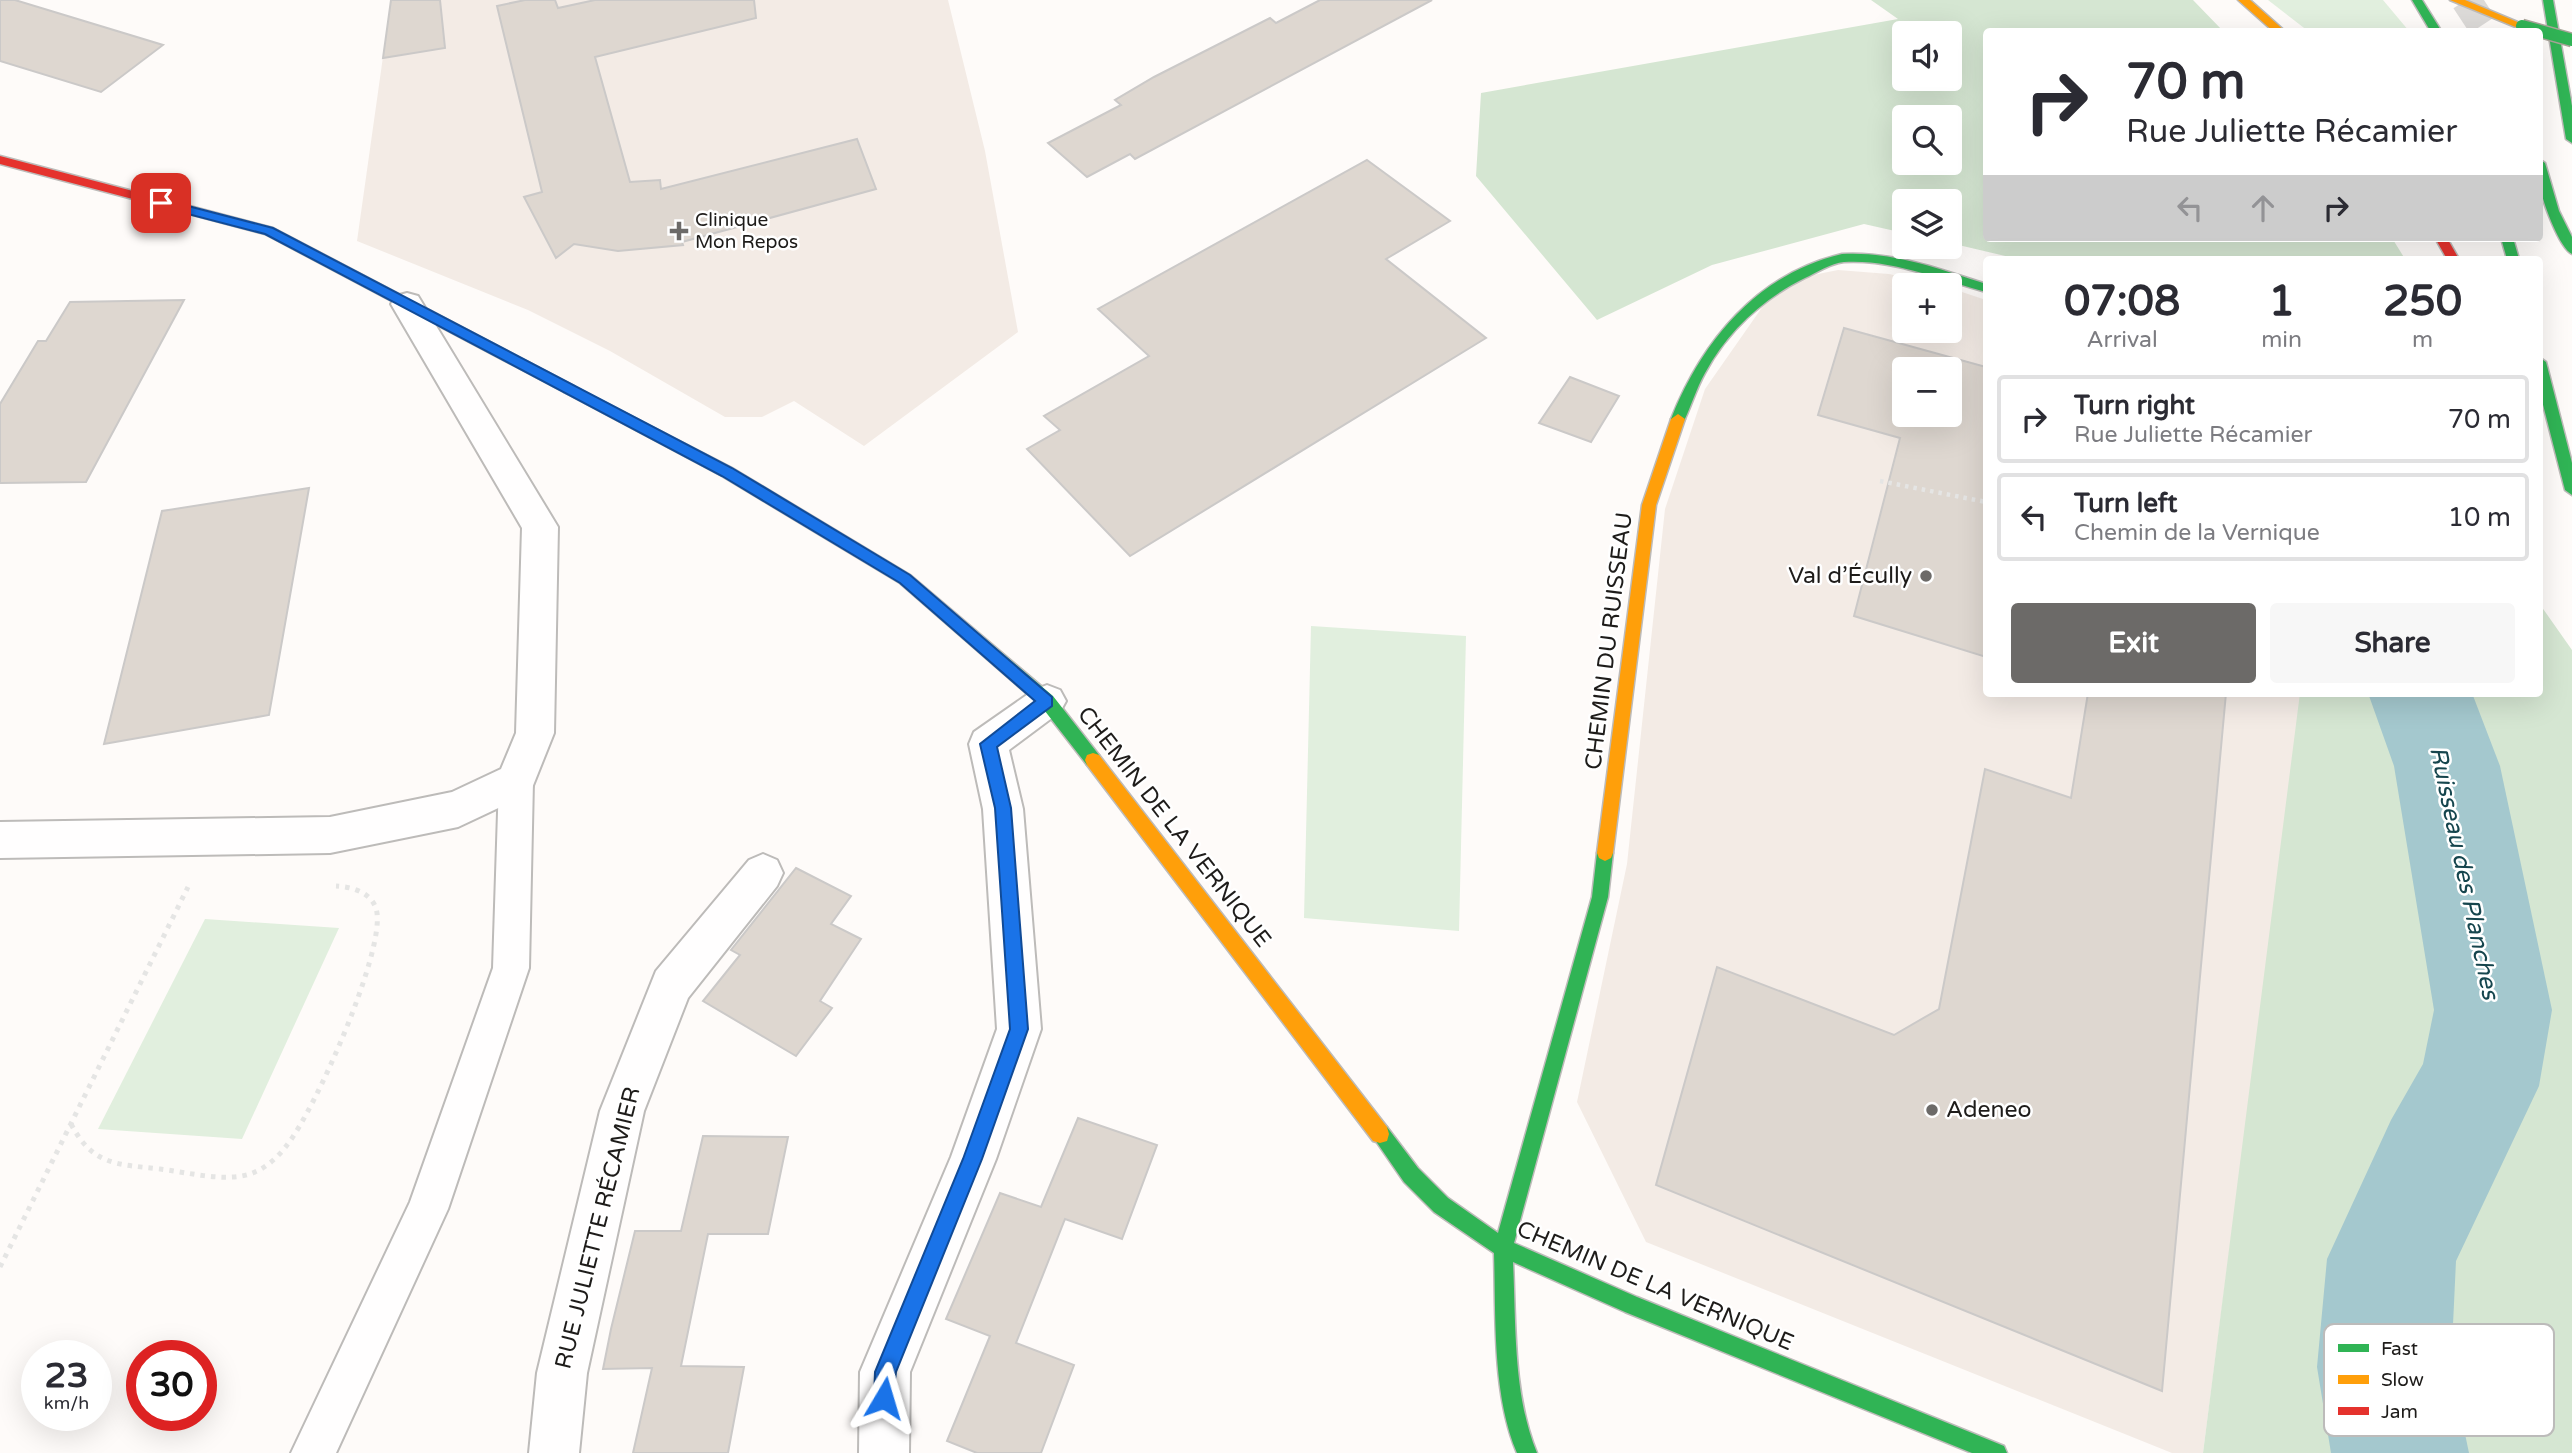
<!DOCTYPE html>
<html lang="en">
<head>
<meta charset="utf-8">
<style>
  :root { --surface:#fff; --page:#f7f7f7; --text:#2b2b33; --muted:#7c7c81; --line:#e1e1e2; --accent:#6c6a68 }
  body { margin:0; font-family:"Varela Round",sans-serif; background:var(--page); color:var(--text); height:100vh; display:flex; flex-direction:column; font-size:26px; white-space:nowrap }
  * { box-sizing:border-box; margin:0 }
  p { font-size:23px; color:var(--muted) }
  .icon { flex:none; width:38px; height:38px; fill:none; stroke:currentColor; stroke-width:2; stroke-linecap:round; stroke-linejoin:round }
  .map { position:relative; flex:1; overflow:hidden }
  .drawer { position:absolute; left:1983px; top:256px; width:560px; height:441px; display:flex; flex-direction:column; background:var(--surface); border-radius:7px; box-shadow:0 7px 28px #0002 }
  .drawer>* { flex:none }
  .banner { position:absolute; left:1983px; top:28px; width:560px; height:214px; border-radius:7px; box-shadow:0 7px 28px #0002; background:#fff; color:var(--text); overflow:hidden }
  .tools { position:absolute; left:1892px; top:21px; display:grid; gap:14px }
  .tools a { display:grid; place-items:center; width:70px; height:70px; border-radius:7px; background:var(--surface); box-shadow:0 7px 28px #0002; font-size:35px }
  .speed { position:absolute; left:21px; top:1340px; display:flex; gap:14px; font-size:35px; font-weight:700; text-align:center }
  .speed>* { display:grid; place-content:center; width:91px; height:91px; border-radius:50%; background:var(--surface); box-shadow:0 7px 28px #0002; line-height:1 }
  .speed small { font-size:18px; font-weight:400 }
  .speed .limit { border:10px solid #d22; background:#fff; color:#111 }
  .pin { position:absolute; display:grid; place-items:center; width:60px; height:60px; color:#fff; margin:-30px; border-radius:14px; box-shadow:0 4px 10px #0006 }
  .me { position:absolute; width:77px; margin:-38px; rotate:7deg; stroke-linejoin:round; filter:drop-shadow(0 0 5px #0008) }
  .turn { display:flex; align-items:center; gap:24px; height:147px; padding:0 28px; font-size:32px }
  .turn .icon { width:91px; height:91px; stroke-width:2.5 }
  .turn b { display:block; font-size:49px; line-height:60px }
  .lanes { display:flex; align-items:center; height:66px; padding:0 28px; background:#0003; justify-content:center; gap:35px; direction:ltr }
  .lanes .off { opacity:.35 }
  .eta { display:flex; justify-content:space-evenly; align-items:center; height:119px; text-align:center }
  .eta b { font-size:42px; font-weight:700; line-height:49px }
  .action { display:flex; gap:14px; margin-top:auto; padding:14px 28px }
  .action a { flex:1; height:80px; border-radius:7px; background:var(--accent); color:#fff; font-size:28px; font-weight:700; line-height:80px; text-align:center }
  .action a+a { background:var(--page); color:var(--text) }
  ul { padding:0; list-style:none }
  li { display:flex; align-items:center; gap:21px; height:88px; margin:0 14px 10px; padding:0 14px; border:4px solid var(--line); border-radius:7px }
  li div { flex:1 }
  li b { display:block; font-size:26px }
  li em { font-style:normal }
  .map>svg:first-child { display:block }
</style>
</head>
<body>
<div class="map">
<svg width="2572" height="1453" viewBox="0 0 2572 1453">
  <rect width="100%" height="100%" fill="#fefbf9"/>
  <g fill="#f3ebe5" fill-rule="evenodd">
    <path d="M 391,0 L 948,0 L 985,151 L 1018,332 L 864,446 L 794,401 L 762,417 L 725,417 L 610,351 L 528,310 L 357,241 Z"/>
    <path d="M 1838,270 L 1889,274 L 1939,285 L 1904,285 L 1904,331 L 1950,331 L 1950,288 L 1986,300 L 1986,693 L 2302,693 L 2203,1453 L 2172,1453 L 1646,1242 L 1577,1102 L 1627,864 L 1665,509 L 1705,389 L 1763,306 L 1803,277 ZM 1904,369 L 1950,369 L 1950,415 L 1904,415 Z"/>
  </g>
  <g fill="#e1efde">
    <path d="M 2268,0 L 2383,0 L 2409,31 L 2308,31 Z"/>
    <path d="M 1311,626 L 1466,636 L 1459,931 L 1304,918 Z"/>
    <path d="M 205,919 L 339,928 L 242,1139 L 98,1129 Z"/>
  </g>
  <g fill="#d5e6d2" fill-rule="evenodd">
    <path d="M 1871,0 L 2193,0 L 2223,31 L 1986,32 L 1986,238 L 2392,238 L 2405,259 L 2018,259 L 1950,243 L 1950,201 L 1904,201 L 1904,233 L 1864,224 L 1712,265 L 1597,320 L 1476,176 L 1481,93 L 1898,19 ZM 1904,33 L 1950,33 L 1950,79 L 1904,79 ZM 1904,117 L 1950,117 L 1950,163 L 1904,163 Z"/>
    <path d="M 2539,603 L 2572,650 L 2572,1453 L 2203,1453 L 2300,693 L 2539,693 Z"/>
  </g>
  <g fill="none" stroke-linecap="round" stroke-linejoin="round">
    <path fill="#a4c8ce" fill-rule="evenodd" d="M 2368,693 L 2472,693 L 2500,766 L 2552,1010 L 2539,1086 L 2456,1261 L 2451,1367 L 2469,1453 L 2331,1453 L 2317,1367 L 2327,1259 L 2391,1120 L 2423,1064 L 2434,1010 L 2394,766 Z"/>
  </g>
  <g fill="#ded7d0" stroke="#cbc9c8" stroke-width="2" fill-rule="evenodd">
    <path d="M 0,0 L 15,0 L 163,45 L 101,92 L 0,61 Z"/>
    <path d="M 391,0 L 440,0 L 445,48 L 383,58 Z"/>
    <path d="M 525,0 L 555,0 L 558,8 L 595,0 L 754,0 L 756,18 L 595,57 L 630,182 L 660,180 L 661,189 L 857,139 L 876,189 L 682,242 L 683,245 L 618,251 L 574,244 L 556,258 L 524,197 L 542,192 L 497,6 Z"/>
    <path d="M 1320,0 L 1432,0 L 1135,159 L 1130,154 L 1087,177 L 1048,143 L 1121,105 L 1115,100 L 1154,77 L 1270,18 L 1276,23 Z"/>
    <path d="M 1367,160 L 1450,221 L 1386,259 L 1486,338 L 1130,556 L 1027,449 L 1060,430 L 1044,416 L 1149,356 L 1098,309 Z"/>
    <path d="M 184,300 L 86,482 L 0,483 L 0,404 L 38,341 L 46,341 L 70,302 Z"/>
    <path d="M 1844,328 L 1986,367 L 1986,657 L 1854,616 L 1900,438 L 1818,415 ZM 1904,369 L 1950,369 L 1950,415 L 1904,415 Z"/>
    <path d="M 1570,377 L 1619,396 L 1591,442 L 1539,423 Z"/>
    <path d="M 309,488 L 269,715 L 104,744 L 162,511 Z"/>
    <path d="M 2088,693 L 2226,693 L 2162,1391 L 1656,1185 L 1717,967 L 1894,1035 L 1939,1009 L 1985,769 L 2071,798 Z"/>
    <path d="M 796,868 L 851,896 L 831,924 L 861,939 L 820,1001 L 832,1008 L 796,1056 L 703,1001 L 740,955 L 731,950 Z"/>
    <path d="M 1078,1118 L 1157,1145 L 1122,1239 L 1065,1219 L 1016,1343 L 1074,1365 L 1041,1453 L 977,1453 L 947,1441 L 990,1336 L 946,1319 L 1000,1193 L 1041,1207 Z"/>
    <path d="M 703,1136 L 788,1137 L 768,1234 L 708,1234 L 681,1366 L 744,1367 L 728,1453 L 633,1453 L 652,1368 L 603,1369 L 611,1329 L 635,1231 L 681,1231 Z"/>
  </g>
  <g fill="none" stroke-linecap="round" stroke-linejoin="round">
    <path stroke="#dcdad8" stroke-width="30" stroke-dasharray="30 15" stroke-linecap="butt" d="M 2466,0 L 2487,32"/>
    <defs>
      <path id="lane" d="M 516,766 L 528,770 L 533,781 L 529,968 L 448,1209 L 336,1453 L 291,1453 L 410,1202 L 493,968 L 499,781 L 504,770 Z"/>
      <g id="street">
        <path d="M 407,293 L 418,296 L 558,527 L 554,733 L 530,793 L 458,827 L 330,853 L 0,858 L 0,822 L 330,817 L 452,792 L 501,769 L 516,733 L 522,528 L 391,304 L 396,296 Z"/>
        <path d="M 1047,685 L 1060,690 L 1066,701 L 1060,712 L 1009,750 L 1023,809 L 1041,1029 L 996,1159 L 910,1372 L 909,1453 L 859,1453 L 860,1372 L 951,1157 L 997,1029 L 983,809 L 969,744 L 974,732 L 1034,690 Z"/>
        <path d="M 763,854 L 777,860 L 783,873 L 777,886 L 688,998 L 644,1111 L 587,1373 L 579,1453 L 529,1453 L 537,1373 L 600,1111 L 656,971 L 749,860 Z"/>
      </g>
      <g id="fast">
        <path d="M 2412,0 L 2422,0 L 2442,32 L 2431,32 Z"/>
        <path d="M 2543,0 L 2553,0 L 2572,106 L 2572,143 L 2566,139 Z"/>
        <path d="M 2539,159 L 2545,163 L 2559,211 L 2572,237 L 2572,254 C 2559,248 2541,198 2539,182 C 2539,175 2539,167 2539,159 Z"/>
        <path d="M 2501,238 L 2513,238 L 2519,259 L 2507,259 Z"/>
        <path d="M 1842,254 C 1891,251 1940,269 1986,284 L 1986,292 C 1941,280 1893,259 1844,262 C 1831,263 1816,273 1805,278 C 1762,299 1727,332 1705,373 C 1696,389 1691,407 1683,423 L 1673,423 L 1671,419 C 1702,341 1757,274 1842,254 Z"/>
        <path d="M 2539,357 L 2546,362 L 2572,463 L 2572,495 L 2565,490 L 2539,389 Z"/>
        <path d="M 569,384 L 732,468 L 910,575 L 1053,696 L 1099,755 L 1101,760 L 1099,765 L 1093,767 L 1087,765 L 1041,706 L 900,583 L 722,476 L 564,392 L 562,389 L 564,386 Z"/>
        <path d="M 1605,845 L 1611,848 L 1613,853 L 1608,897 L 1514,1243 L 1637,1297 L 2004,1446 L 2007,1453 L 1972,1453 L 1625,1312 L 1513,1262 C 1516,1325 1513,1395 1537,1453 L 1517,1453 C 1492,1395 1496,1316 1494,1253 L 1434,1212 L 1404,1182 L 1371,1134 L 1373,1127 L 1380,1125 L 1387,1127 L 1418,1168 L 1448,1198 L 1498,1233 L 1592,897 L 1597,853 L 1599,848 Z"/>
      </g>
      <g id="slow">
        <path d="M 2238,0 L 2250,0 L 2286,32 L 2274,32 Z"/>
        <path d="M 2450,0 L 2465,0 L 2527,26 L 2518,28 Z"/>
        <path d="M 163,199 L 273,228 L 574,386 L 576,389 L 569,394 L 564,392 L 265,234 L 159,206 L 157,203 Z"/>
        <path d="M 1678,414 L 1685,419 L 1656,505 L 1613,853 L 1611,858 L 1605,861 L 1599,858 L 1597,853 L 1642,505 L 1671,419 Z"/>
        <path d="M 1093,753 L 1099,755 L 1387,1127 L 1389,1134 L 1387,1141 L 1380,1143 L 1373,1141 L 1087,765 L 1085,760 L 1087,755 Z"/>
      </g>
      <g id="jam">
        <path d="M 0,156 L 167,200 L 169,203 L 163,207 L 0,164 Z"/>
        <path d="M 2435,238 L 2447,238 L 2459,259 L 2447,259 Z"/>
      </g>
    </defs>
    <use href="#lane" stroke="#bdbbb9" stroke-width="4"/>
    <use href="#street" stroke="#bdbbb9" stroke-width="4"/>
    <use href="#fast" stroke="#bdbbb9" stroke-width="3"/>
    <use href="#slow" stroke="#bdbbb9" stroke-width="3"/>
    <use href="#jam" stroke="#bdbbb9" stroke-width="3"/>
    <path stroke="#e5e5e4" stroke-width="4.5" stroke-dasharray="3.5 5" stroke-linecap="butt" d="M 1880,481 L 1986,502"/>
    <g stroke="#e5e5e4" stroke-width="5" stroke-dasharray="4.5 6" stroke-linecap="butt">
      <path d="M 71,1124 C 93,1166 117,1164 160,1169 C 187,1172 229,1184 255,1172 C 267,1167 279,1156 287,1145 C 315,1110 383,956 377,913 C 374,893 353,887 336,886"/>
      <path d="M 0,1267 L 188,887"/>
    </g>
    <use href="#lane" fill="#fffefe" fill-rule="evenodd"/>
    <use href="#street" fill="#fffefe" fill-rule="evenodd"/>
    <use href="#fast" fill="#30b455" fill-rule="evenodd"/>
    <use href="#slow" fill="#ff9f0a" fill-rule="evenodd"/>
    <use href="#jam" fill="#e5322d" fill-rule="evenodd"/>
    <defs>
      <path id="fast-bridge" d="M 2522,26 L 2572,40"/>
    </defs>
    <use href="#fast-bridge" stroke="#a9a499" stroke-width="15" stroke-linecap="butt"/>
    <use href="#fast-bridge" stroke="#30b455" stroke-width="12"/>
  </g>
  <path fill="#1a73e8" stroke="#114b97" stroke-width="2" d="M 161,199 L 273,228 L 732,468 L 910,575 L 1052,697 L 1052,706 L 997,747 L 1011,808 L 1028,1029 L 982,1159 L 896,1372 L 892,1405 L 884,1408 L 877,1405 L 874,1398 L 875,1372 L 963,1159 L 1010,1029 L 995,808 L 980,744 L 1035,701 L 900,583 L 722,476 L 265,234 L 157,206 L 155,203 Z"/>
  <g fill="#6c6a68" stroke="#fff" stroke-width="2.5">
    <path d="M675.5 220.5h7v7h7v7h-7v7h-7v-7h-7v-7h7z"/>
    <circle cx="1926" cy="576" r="7"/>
    <circle cx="1932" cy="1110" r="7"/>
  </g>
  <g text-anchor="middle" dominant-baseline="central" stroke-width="5" stroke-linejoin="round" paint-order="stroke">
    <g font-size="19" fill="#1e1c1a" stroke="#fff" text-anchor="start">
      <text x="695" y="220">Clinique<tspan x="695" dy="22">Mon Repos</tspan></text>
    </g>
    <g font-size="23" fill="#1e1c1a" stroke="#fff" text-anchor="end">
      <text x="1912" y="576">Val d’Écully</text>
      <text x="1946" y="1110" text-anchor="start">Adeneo</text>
    </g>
    <g font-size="23" fill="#1e1c1a" stroke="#fff">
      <text transform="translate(1609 641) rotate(-83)">CHEMIN DU RUISSEAU</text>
      <text transform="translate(1174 827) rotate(52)">CHEMIN DE LA VERNIQUE</text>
      <text transform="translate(598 1228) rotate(-76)">RUE JULIETTE RÉCAMIER</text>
      <text transform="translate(1655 1286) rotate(23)">CHEMIN DE LA VERNIQUE</text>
    </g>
    <g font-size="24" font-style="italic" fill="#15454d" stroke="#fff">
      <text transform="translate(2464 873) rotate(78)">Ruisseau des Planches</text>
    </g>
  </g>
  <rect x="2324" y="1324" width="230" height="112" rx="10" fill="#fff" stroke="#bcbbba" stroke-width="2"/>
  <rect x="2338" y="1344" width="31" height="8" fill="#30b455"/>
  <rect x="2338" y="1375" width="31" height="9" fill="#ff9f0a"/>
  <rect x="2338" y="1407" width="31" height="8" fill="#e5322d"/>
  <g font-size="19" fill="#1e1c1a">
    <text x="2381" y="1355">Fast</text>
    <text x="2381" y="1386">Slow</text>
    <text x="2381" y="1418">Jam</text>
  </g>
</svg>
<div class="tools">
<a><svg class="icon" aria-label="sound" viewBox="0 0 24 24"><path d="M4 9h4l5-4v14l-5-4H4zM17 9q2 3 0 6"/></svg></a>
<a><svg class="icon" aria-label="search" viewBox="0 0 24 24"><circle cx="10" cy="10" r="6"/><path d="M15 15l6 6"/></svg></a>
<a><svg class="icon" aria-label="layers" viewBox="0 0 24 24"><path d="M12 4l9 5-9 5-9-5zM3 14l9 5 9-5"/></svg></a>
<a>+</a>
<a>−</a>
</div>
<div class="speed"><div>23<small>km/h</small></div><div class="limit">30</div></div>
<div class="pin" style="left:161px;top:203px;background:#d93025"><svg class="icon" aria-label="arrive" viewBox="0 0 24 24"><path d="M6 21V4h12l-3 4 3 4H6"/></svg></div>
<svg class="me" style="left:884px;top:1398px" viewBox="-20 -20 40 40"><path d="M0-17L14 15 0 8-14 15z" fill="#1a73e8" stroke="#fff" stroke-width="4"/></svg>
<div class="banner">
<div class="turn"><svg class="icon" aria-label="right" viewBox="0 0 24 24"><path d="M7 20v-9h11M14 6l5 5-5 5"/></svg><div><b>70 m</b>Rue Juliette Récamier</div></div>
<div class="lanes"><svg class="icon off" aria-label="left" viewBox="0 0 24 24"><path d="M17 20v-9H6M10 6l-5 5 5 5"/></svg><svg class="icon off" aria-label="ahead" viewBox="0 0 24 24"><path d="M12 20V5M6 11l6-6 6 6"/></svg><svg class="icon" aria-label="right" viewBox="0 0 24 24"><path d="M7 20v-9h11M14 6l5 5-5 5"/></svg></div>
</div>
<section class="drawer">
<div class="eta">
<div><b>07:08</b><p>Arrival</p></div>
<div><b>1</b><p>min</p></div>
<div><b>250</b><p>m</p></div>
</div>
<ul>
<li><svg class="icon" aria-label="right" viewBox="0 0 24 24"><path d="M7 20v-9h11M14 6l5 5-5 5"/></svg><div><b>Turn right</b><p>Rue Juliette Récamier</p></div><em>70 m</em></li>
<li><svg class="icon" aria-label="left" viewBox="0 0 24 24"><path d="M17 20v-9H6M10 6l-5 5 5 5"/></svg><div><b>Turn left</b><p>Chemin de la Vernique</p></div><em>10 m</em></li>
</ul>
<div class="action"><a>Exit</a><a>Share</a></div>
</section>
</div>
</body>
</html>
